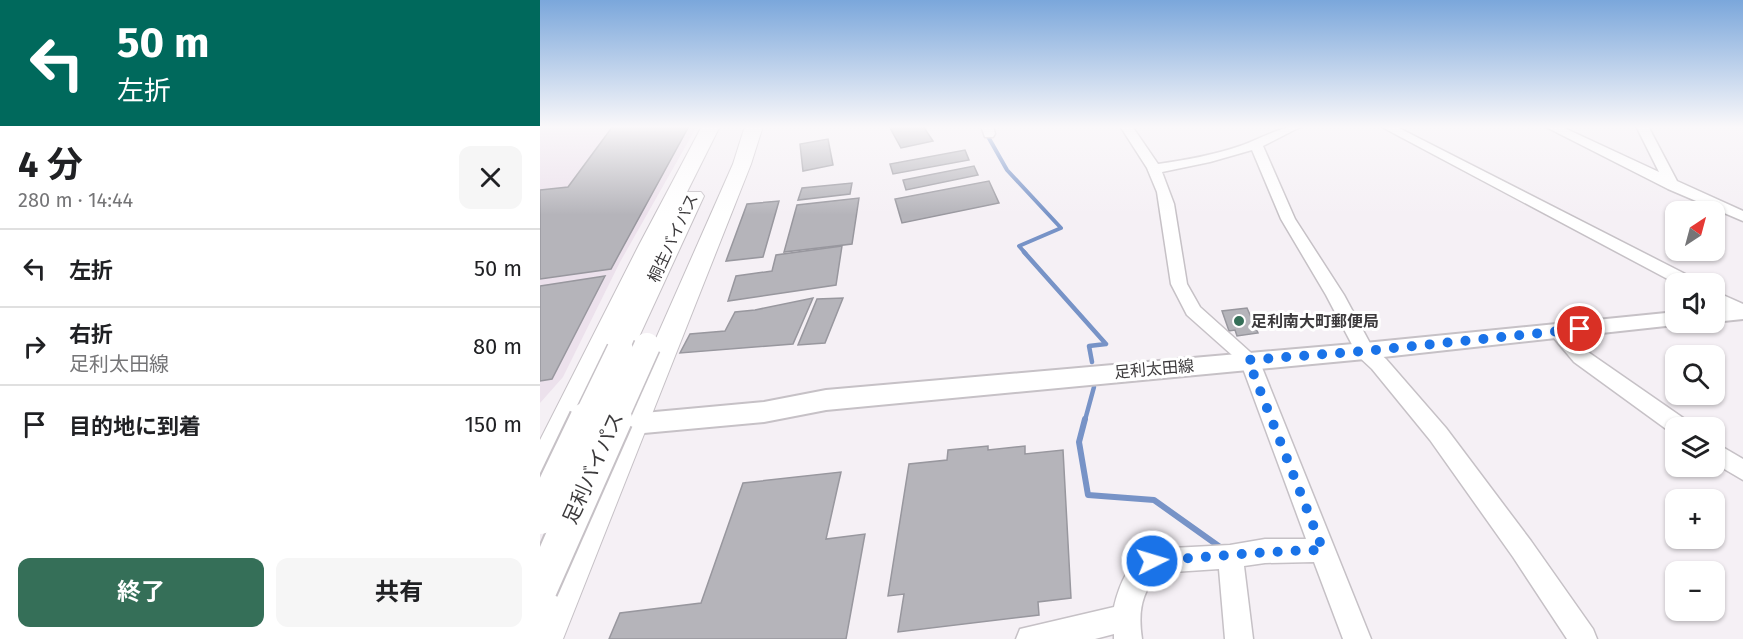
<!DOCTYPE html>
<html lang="ja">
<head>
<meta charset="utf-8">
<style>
  :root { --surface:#fff; --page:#f6f6f6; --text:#202124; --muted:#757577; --line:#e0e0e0; --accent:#356f58 }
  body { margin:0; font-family:"Fira Sans","Noto Sans JP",sans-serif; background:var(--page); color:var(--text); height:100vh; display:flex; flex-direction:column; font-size:22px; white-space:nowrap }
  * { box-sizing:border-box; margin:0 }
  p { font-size:20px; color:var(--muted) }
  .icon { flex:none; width:33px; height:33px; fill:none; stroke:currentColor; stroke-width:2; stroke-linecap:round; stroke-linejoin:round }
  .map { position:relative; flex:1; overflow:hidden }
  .sheet { display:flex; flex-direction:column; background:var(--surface); width:540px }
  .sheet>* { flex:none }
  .top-card { background:#00695c; color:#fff; overflow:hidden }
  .needle { width:39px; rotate:36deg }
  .tools { position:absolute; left:1125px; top:201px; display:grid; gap:12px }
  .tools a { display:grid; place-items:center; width:60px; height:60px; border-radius:12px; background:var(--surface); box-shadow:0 2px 4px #0004; font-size:30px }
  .pin { position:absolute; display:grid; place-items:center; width:51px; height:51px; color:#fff; margin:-26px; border:3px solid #fff; border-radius:50%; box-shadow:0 2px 6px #0007 }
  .me { position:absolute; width:66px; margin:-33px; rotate:85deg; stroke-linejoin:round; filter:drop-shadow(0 0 4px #0008) }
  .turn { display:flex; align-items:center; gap:21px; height:126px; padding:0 18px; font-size:27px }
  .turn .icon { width:78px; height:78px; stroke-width:2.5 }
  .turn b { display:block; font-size:42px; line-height:51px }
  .round { display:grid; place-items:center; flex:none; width:63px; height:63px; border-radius:12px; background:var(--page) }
  .overview { display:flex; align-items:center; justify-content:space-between; height:102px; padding:0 18px }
  h1 { font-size:36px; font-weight:700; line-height:45px }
  .primary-button { display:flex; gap:12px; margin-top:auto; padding:12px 18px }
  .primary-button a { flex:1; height:69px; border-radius:12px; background:var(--accent); color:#fff; font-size:24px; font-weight:700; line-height:69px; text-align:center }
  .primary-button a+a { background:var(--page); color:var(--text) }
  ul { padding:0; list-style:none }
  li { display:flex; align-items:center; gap:18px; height:78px; padding:0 18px; border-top:2px solid var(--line) }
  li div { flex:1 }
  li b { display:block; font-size:22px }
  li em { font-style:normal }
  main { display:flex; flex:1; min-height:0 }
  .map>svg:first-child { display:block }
</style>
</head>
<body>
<main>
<section class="sheet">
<div class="top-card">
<div class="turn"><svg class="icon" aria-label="left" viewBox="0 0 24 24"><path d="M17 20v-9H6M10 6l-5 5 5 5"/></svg><div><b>50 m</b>左折</div></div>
</div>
<div class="overview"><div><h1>4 分</h1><p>280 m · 14:44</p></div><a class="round"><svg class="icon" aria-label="close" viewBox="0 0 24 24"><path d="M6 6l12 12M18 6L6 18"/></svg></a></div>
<ul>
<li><svg class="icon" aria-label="left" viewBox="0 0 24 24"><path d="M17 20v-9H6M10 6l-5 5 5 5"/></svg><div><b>左折</b></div><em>50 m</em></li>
<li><svg class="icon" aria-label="right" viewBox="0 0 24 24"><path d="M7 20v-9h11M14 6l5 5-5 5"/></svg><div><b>右折</b><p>足利太田線</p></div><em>80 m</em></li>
<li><svg class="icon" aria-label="arrive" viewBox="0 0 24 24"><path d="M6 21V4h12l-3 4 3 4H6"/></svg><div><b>目的地に到着</b></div><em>150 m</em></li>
</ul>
<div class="primary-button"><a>終了</a><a>共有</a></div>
</section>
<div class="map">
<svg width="1203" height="639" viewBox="0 0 1203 639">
  <rect width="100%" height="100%" fill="#f5f0f5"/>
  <path fill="#ece1ec" d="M 0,126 L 157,126 L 80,262 L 23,377 L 0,403 Z"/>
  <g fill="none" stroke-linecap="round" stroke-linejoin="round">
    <path stroke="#7793c7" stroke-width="4" d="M 442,126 L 467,170 L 521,228 L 479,246 L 486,254"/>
    <g stroke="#7793c7" stroke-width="4.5">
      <path d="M 484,252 L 566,344 L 549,346 L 552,362"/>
      <path d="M 545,420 L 554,387"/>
    </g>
    <path stroke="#7793c7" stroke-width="6" d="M 545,419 L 539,442 L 548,495 L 614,500 L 680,547"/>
  </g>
  <g fill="#b5b4ba" stroke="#98979e" stroke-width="1.5">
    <path d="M 73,126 L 149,126 L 71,269 L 0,279 L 0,190 L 28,187 Z"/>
    <path d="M 349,126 L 383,126 L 393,141 L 361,148 Z"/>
    <path d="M 288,139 L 293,165 L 263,171 L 260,144 Z"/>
    <path d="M 425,150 L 429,160 L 353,174 L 350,164 Z"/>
    <path d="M 434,166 L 438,175 L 366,190 L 363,180 Z"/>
    <path d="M 449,181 L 459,203 L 362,223 L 355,199 Z"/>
    <path d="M 312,183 L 310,194 L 258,200 L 262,188 Z"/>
    <path d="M 319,198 L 312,244 L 244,252 L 257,205 Z"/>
    <path d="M 239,201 L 223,257 L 186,261 L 207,204 Z"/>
    <path d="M 302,246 L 296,285 L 188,301 L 196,276 L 232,271 L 236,255 Z"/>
    <path d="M 65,276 L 12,379 L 0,381 L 0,286 Z"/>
    <path d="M 273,298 L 253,344 L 140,353 L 150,334 L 185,331 L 195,312 L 215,310 Z"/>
    <path d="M 303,298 L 285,343 L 258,345 L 277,299 Z"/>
    <path d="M 707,308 L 718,333 L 697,336 L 695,330 L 689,331 L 682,311 Z"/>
    <path d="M 448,446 L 448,450 L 485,446 L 485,454 L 523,450 L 531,598 L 498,602 L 499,615 L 358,632 L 364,594 L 348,596 L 369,464 L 407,460 L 408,450 Z"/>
    <path d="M 301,472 L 286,539 L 325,534 L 306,639 L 69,639 L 80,613 L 161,603 L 203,483 Z"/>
  </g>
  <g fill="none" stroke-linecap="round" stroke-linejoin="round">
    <defs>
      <g id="minor">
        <path d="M 441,126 L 453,126 L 455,134 L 453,137 L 445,137 Z"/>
        <path d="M 580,126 L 592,126 L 618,164 C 646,160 674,155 700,146 C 721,139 740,126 762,126 L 723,146 L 755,219 L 804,295 L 832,347 L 846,359 L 906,428 L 991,541 L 1053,629 L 1057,639 L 1027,639 L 973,557 L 890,440 L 832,369 L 818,356 L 786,295 L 741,219 L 712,150 L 670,162 L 622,172 L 634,204 L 647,284 L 660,307 L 719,360 L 831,639 L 803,639 L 774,562 L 725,563 L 704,566 L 713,639 L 685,639 L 679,569 L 618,573 C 601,594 598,612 602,639 L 574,639 L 574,634 L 555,639 L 476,639 L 480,629 L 574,607 C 579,585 590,558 612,549 L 690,545 L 725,539 L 766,539 L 701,363 L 647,315 L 631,284 L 617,192 L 607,168 Z"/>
        <path d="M 840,126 L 855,126 L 1157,280 L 1159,284 L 1137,284 Z"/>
        <path d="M 1004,126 L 1020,126 L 1119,172 L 1096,126 L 1108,126 L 1137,181 L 1203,211 L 1203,221 L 1128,189 Z"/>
        <path d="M 1174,291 L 1203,304 L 1203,317 L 1174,303 Z"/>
        <path d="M 1017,325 L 1023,327 L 1048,352 L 1149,422 L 1151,428 L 1136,428 L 1136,435 L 1133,434 L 1034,362 L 1008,331 L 1011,327 Z"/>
        <path d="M 1174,442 L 1203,459 L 1203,480 L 1174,463 Z"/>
      </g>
      <g id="major">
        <path d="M 1203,305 L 1203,319 L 1174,322 L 1174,308 Z"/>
        <path d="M 1136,312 L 1136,322 L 1145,322 L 1144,324 L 825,359 L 286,410 L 224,422 L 93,434 L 84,431 L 80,424 L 84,417 L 93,414 L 224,402 L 286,390 L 825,343 Z"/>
      </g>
      <g id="highway">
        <path d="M 162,126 L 180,126 L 147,192 L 161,192 L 164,196 L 93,350 L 89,357 L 80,359 L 70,356 L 11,482 L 0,485 L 0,440 L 99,245 Z"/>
        <path d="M 205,126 L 223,126 L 211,164 L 23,639 L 0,639 L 0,601 L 193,164 Z"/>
      </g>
    </defs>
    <use href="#minor" stroke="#c6c1c6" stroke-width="3"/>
    <use href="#major" stroke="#c6c1c6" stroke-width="4"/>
    <use href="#highway" stroke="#c6c1c6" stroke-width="2"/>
    <use href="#minor" fill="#fff" fill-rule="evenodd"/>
    <use href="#major" fill="#fff" fill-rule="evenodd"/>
    <use href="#highway" fill="#fff" fill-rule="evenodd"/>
    <defs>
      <g id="highway-bridge-far1">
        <path d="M 46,420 L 80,350"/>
        <path d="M 74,420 L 107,346"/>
      </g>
      <g id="highway-bridge">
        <path d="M 0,517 L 47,419"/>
        <path d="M 0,589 L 75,419"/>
      </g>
    </defs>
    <use href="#highway-bridge-far1" stroke="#c6c1c6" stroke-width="29" stroke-linecap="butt"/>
    <use href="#highway-bridge" stroke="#c6c1c6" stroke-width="38" stroke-linecap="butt"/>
    <use href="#highway-bridge-far1" stroke="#fff" stroke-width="26"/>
    <use href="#highway-bridge" stroke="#fff" stroke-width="34"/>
  </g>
  <linearGradient id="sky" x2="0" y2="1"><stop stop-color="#7ba7db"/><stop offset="0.59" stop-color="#faf8fa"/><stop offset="1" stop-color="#faf8fa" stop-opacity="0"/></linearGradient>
  <rect width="1203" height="215" fill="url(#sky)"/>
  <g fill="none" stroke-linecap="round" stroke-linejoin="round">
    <path stroke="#1a73e8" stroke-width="10" stroke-dasharray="0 18" d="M 612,561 C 669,557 726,551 783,550 L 708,360 L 825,351 L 1040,329"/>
  </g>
  <circle fill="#356f58" stroke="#fff" stroke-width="2" cx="699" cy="321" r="6"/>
  <g text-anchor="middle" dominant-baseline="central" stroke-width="6" stroke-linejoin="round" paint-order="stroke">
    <g font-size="16" fill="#3c3a3c" stroke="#fff">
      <text transform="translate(133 238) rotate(-65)">桐生バイパス</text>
      <text transform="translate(614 369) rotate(-5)">足利太田線</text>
    </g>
    <g font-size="16" font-weight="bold" fill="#3c3a3c" stroke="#fff" text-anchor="start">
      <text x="711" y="321">足利南大町郵便局</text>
    </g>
    <g font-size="20" fill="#3c3a3c" stroke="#fff">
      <text transform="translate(53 468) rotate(-66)">足利バイパス</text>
    </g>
  </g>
</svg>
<div class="tools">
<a><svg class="needle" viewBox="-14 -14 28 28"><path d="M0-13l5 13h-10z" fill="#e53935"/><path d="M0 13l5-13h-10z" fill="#757577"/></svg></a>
<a><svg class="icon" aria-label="sound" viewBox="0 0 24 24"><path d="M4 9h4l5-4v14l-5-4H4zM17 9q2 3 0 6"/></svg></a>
<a><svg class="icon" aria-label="search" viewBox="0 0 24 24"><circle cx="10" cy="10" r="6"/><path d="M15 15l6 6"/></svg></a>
<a><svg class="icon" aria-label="layers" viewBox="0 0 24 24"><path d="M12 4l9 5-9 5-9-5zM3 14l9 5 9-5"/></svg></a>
<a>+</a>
<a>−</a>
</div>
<div class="pin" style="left:1040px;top:329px;background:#d93025"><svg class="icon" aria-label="arrive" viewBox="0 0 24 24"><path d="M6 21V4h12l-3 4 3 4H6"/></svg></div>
<svg class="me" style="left:612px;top:561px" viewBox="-20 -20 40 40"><circle r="17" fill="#1a73e8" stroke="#fff" stroke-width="3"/><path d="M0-11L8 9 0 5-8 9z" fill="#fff"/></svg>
</div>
</main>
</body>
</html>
